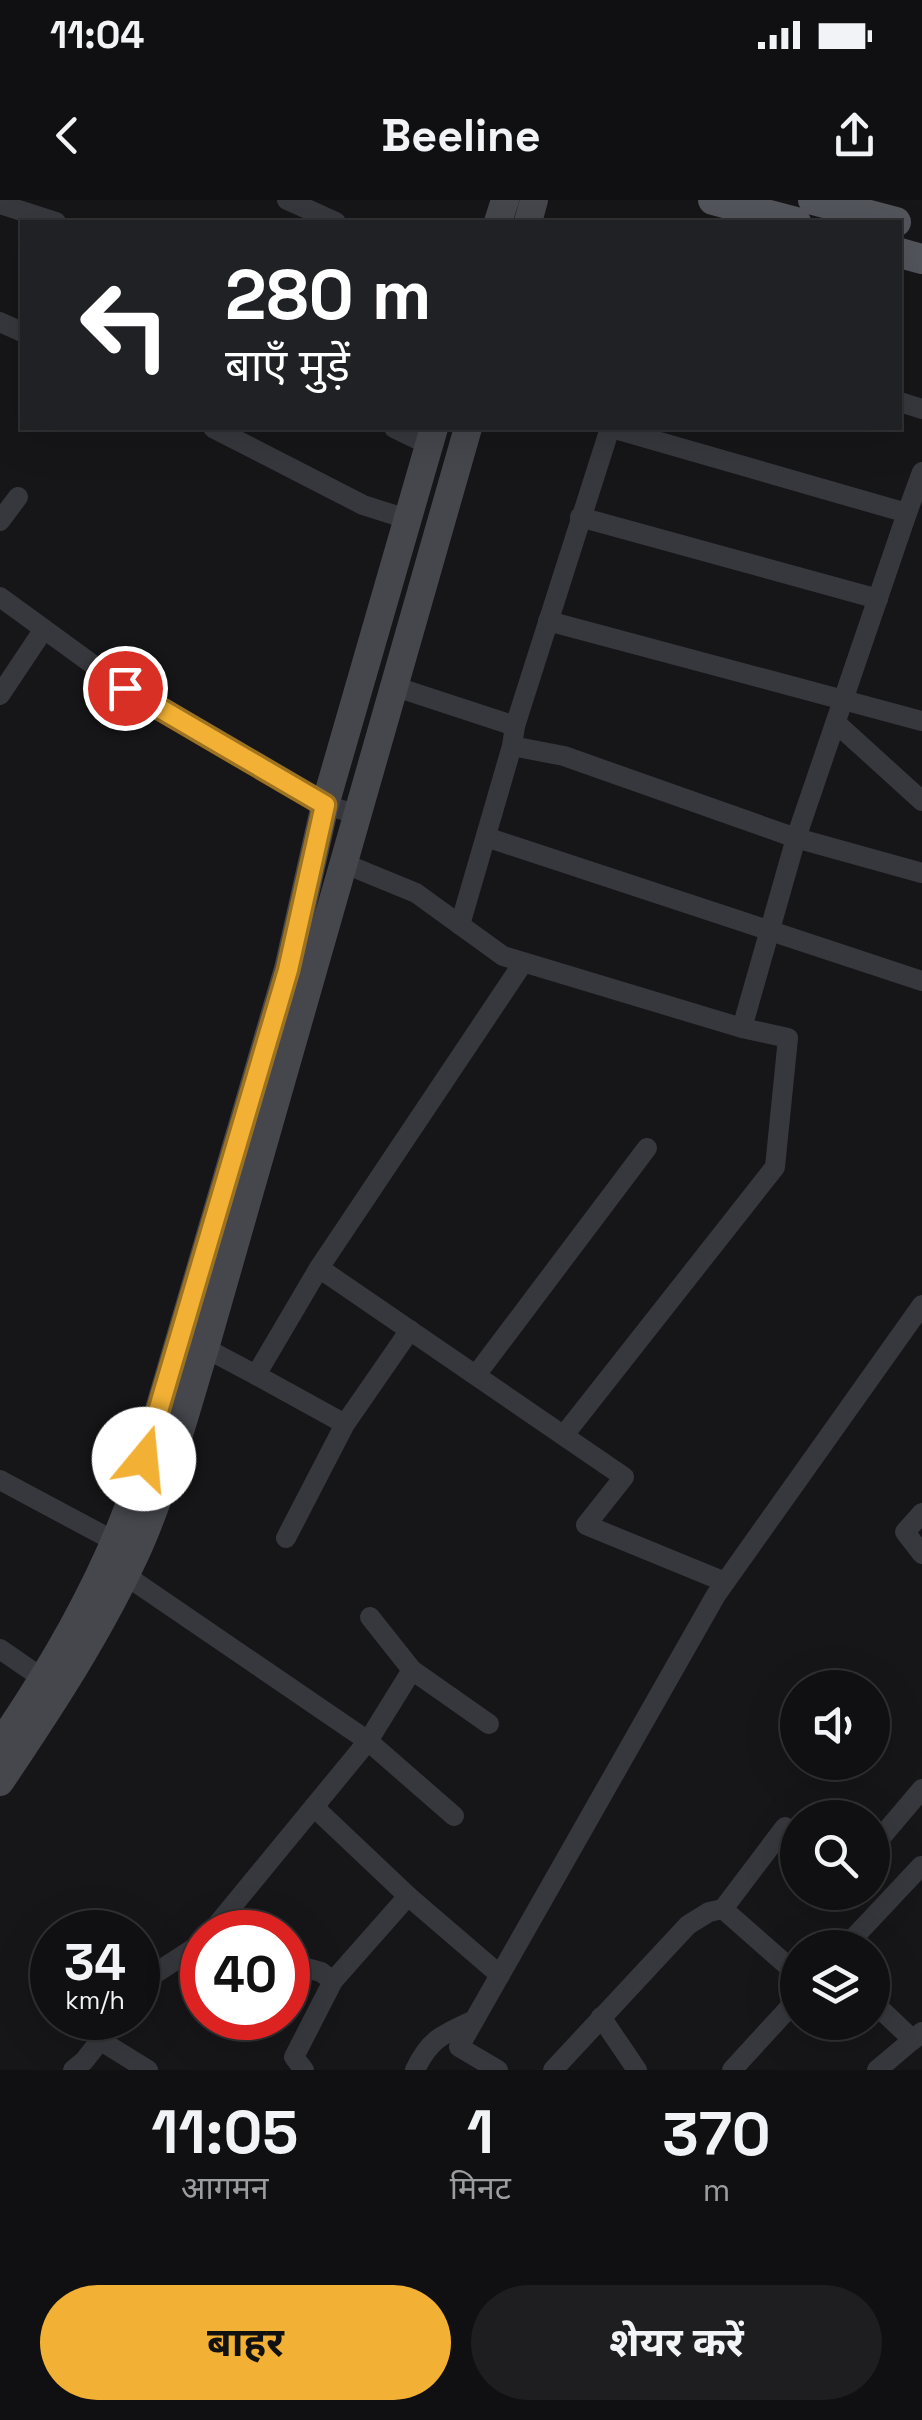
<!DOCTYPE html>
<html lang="hi">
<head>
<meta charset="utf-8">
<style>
  :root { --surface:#101012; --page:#1e1e20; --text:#f1f3f6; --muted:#9c9d9f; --line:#303032; --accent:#f2b134 }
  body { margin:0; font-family:"Space Grotesk","Noto Sans Devanagari",sans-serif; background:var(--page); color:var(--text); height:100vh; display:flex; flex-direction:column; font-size:38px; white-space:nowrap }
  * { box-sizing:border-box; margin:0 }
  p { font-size:32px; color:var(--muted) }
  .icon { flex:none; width:55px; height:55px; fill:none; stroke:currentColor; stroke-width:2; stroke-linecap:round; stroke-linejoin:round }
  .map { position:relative; height:1870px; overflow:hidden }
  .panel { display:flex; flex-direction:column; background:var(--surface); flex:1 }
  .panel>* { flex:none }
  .top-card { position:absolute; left:20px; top:20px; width:882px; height:210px; border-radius:0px; box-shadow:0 10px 40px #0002,0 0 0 2px var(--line); background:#202124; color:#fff; overflow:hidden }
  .controls { position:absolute; left:780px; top:1470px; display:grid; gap:20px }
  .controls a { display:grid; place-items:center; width:110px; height:110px; border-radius:50%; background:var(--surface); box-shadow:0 10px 40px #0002,0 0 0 2px var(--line); font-size:50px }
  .speed { position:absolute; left:30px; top:1710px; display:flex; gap:20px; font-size:50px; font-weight:700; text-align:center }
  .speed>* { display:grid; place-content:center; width:130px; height:130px; border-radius:50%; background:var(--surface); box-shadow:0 10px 40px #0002,0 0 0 2px var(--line); line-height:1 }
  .speed small { font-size:25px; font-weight:400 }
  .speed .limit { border:15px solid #d22; background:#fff; color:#111 }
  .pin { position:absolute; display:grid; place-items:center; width:85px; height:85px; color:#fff; margin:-42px; border:5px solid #fff; border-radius:50%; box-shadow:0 2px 10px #0007 }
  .me { position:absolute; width:110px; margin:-55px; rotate:17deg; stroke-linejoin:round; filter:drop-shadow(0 0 8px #0008) }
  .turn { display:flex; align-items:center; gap:35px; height:210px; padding:0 40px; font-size:45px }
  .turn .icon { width:130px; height:130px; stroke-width:2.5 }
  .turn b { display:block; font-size:70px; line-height:85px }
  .eta { display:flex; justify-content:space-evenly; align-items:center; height:170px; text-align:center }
  .eta b { font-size:60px; font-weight:700; line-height:70px }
  .button { display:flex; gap:20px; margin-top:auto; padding:20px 40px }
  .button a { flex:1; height:115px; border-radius:60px; background:var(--accent); color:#111; font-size:40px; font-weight:700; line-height:115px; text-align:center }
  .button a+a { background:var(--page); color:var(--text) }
  .status { display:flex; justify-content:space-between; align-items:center; height:70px; padding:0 50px; background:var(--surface); direction:ltr }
  .status svg { height:28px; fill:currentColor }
  header { display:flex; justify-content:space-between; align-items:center; height:130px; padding:0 40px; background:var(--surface); font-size:45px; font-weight:700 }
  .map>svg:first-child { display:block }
</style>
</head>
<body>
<div class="status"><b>11:04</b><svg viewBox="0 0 49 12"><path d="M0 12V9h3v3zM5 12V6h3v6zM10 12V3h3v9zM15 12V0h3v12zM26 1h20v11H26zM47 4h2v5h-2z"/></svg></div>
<header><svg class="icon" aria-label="back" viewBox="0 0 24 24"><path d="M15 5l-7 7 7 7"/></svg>Beeline<svg class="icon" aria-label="share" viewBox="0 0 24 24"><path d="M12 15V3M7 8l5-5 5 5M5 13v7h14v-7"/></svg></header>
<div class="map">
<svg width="922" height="1870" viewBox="0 0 922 1870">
  <rect width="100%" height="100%" fill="#161618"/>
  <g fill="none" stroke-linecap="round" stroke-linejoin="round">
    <g stroke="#37383d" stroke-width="20">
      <path d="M 287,0 L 336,22"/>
      <path d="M 0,4 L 56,22"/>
      <path d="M 0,122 L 22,132"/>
      <path d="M 900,202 L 922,209"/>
      <path d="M 213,228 L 363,305 L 407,319"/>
      <path d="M 394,228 L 429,245"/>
      <path d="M 611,228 L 907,313 L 922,272"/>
      <path d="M 580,317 L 878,399"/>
      <path d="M 0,321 L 18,297"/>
      <path d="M 0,397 L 125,488 L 325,605 L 356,614"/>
      <path d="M 548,421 L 922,521"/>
      <path d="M 393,486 L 515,526 L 512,546 L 564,556 L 796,638 L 922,673"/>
      <path d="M 0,495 L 44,429"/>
      <path d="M 836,523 L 922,601"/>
      <path d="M 515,526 L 610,228"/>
      <path d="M 486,637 L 922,781"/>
      <path d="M 343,663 L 416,693 L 503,756 L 742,828 L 796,638 L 907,313"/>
      <path d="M 460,725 L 512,546"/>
      <path d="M 319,1068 L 523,763"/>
      <path d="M 205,1148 L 256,1175 L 319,1068 L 624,1277 L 586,1325 L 725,1382"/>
      <path d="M 256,1175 L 345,1224"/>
      <path d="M 476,1175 L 647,948"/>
      <path d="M 564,1235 L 775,967 L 788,838 L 742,828"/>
      <path d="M 0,1280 L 114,1341"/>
      <path d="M 922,1313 L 905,1332 L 922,1354"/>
      <path d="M 286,1338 L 345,1224 L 410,1130"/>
      <path d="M 125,1375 L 368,1541 L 211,1732"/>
      <path d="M 370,1417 L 412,1470 L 489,1524"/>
      <path d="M 0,1449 L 42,1478"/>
      <path d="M 412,1470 L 368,1541 L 454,1616"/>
      <path d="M 314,1607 L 408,1696 L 500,1775"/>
      <path d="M 798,1636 L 785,1627 L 723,1709 L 798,1775"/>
      <path d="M 872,1648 L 922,1589"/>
      <path d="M 844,1748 L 921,1666"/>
      <path d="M 288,1763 L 321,1772 L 333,1781"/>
      <path d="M 138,1790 L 145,1780 L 202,1743"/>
      <path d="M 872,1801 L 913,1840"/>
      <path d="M 601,1817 L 637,1870"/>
      <path d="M 101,1841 L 148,1870"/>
      <path d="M 73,1870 L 84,1861 L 118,1818"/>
      <path d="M 304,1870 L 294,1857 L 333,1781 L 408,1696"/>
      <path d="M 415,1870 C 430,1838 444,1834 474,1820"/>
      <path d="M 498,1870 L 459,1847 L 716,1395 L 922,1105"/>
      <path d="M 553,1870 L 688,1725 L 709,1712 L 723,1709"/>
      <path d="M 732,1870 L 798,1798"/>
      <path d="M 877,1870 L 922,1832"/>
    </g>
    <g stroke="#45474d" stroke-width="28">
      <path d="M 498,22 L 505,0"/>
      <path d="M 528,22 L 534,0"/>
      <path d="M 0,1544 C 56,1463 106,1375 138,1281 L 288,769 L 325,605 L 434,228"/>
      <path d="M 0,1582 C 51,1506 102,1429 140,1344 C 167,1281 185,1214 205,1148 L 468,228"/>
    </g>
    <g stroke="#53555c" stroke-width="30">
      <path d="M 713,0 L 796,22"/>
      <path d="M 813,0 L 896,22"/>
      <path d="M 900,53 L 922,59"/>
    </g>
  </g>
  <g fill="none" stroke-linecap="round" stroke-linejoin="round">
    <defs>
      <path id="route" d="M 125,488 L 325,605 L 288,770 L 144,1259"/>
    </defs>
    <use href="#route" stroke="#9d7322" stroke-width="25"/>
    <use href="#route" stroke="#f2b134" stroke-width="18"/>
  </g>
</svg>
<div class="controls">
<a><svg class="icon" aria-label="sound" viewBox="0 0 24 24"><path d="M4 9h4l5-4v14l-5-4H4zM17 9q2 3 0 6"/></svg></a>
<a><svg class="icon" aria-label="search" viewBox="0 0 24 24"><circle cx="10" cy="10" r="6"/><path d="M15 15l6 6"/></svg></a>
<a><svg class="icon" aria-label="layers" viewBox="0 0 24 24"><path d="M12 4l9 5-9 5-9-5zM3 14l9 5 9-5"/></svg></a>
</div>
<div class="speed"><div>34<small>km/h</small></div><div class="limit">40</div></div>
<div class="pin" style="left:125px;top:488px;background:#d93025"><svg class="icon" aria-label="arrive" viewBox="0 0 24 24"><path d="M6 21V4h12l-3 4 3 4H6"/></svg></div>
<svg class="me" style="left:144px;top:1259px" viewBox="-20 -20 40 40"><circle r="19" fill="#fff"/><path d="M0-13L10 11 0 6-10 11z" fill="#f2b134"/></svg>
<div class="top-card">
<div class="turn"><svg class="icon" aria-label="left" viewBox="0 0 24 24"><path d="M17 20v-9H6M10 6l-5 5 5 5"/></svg><div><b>280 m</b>बाएँ मुड़ें</div></div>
</div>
</div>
<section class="panel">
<div class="eta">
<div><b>11:05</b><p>आगमन</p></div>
<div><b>1</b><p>मिनट</p></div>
<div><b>370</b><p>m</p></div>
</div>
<div class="button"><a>बाहर</a><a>शेयर करें</a></div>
</section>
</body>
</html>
